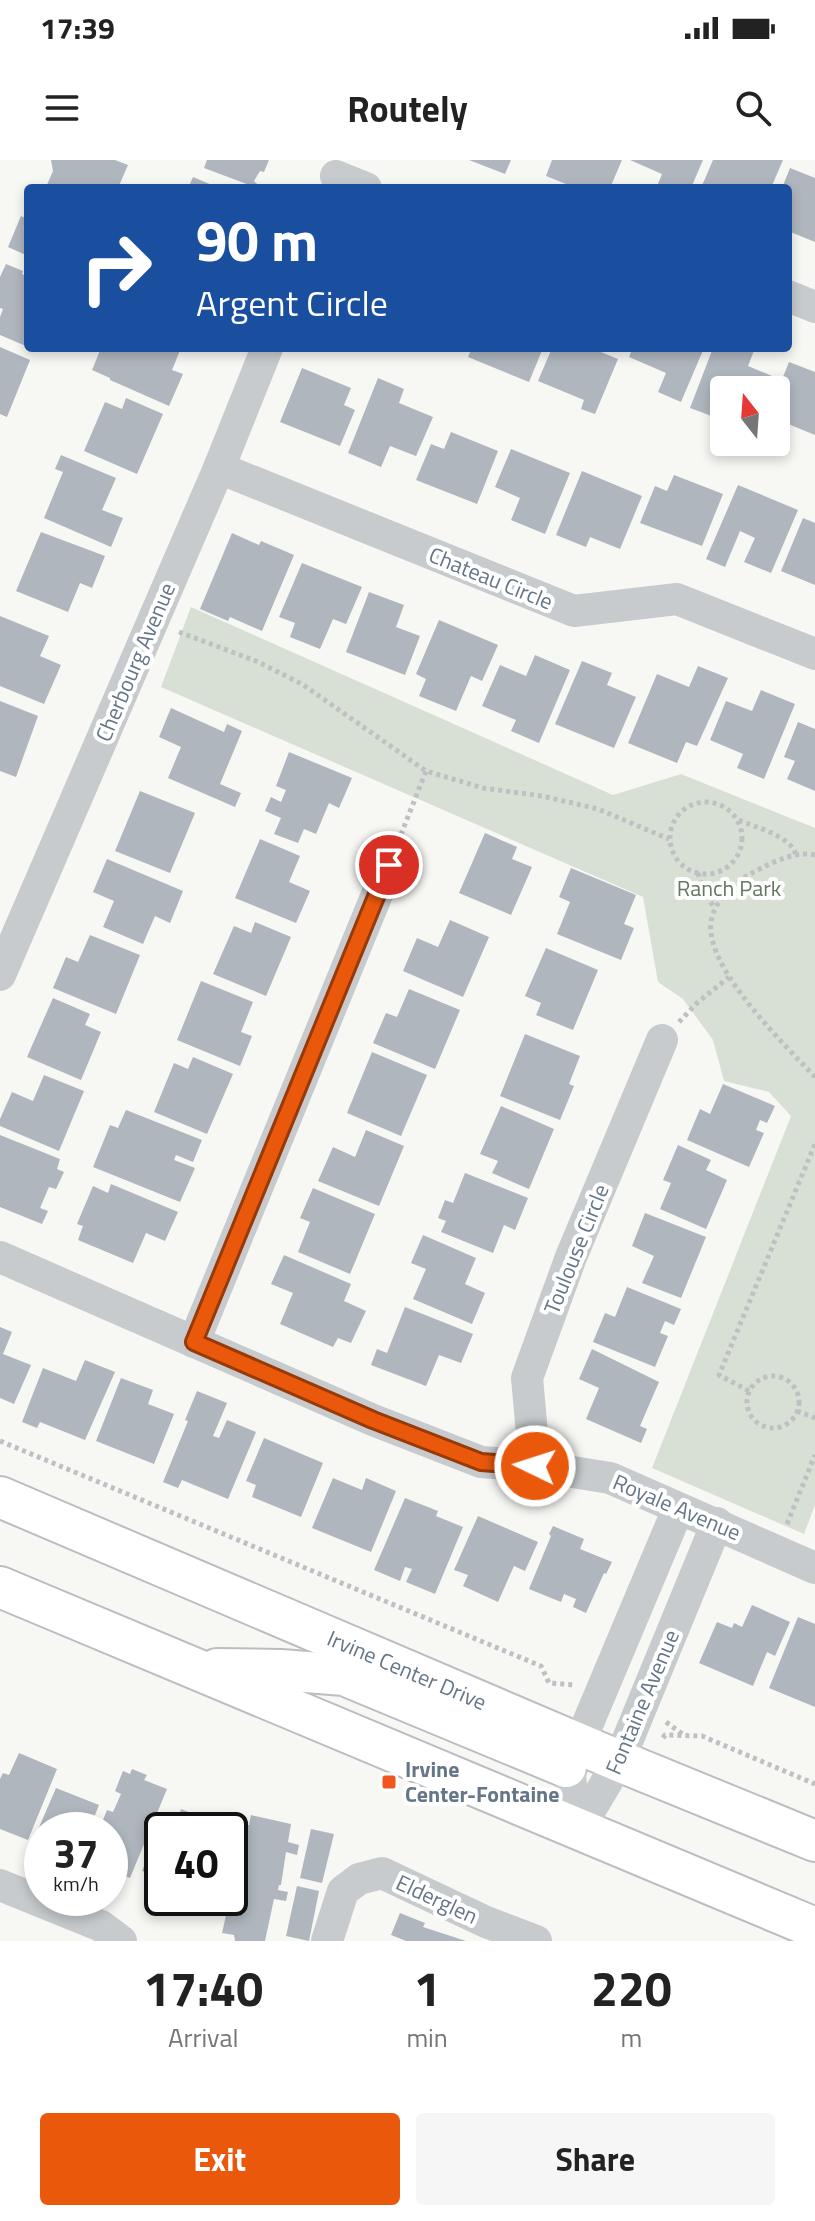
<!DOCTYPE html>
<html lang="en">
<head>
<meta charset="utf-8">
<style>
  :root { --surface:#fff; --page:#f6f6f6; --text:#222; --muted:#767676; --accent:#ea580c }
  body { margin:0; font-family:"Titillium Web",sans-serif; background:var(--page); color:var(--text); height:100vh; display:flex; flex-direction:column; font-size:30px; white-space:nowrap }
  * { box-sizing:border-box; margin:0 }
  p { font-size:26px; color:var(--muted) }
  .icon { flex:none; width:44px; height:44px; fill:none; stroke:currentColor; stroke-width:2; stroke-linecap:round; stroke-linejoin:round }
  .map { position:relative; height:1781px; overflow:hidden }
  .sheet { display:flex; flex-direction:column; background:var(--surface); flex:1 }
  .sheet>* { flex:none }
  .banner { position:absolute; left:24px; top:24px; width:768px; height:168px; border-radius:8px; box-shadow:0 4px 12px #0003; background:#1a4fa0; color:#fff; overflow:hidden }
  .needle { width:52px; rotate:343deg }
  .controls { position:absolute; left:710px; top:216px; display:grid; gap:16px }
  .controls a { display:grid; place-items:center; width:80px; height:80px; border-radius:8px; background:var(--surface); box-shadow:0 4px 12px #0003; font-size:40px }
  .speed { position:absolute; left:24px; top:1652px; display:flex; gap:16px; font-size:40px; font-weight:700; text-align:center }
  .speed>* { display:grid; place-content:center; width:104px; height:104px; border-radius:50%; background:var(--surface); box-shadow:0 4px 12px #0003; line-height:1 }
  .speed small { font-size:20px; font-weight:400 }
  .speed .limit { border:4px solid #111; border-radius:12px; background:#fff; color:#111 }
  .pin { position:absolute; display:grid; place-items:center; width:68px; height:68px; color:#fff; margin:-34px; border:4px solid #fff; border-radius:50%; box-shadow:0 2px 8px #0007 }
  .me { position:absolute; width:88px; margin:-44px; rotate:274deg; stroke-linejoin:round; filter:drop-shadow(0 0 6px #0008) }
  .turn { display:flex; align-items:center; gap:28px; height:168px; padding:0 40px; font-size:36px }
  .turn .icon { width:104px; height:104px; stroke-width:2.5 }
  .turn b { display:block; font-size:56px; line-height:68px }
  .eta { display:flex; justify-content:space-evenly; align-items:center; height:136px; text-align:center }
  .eta b { font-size:48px; font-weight:700; line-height:56px }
  .cta { display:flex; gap:16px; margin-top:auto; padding:16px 40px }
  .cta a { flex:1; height:92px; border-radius:8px; background:var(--accent); color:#fff; font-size:32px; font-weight:700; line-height:92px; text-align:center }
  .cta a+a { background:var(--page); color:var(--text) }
  .status { display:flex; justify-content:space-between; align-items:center; height:56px; padding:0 40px; background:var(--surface); direction:ltr }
  .status svg { height:22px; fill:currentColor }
  header { display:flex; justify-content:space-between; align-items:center; height:104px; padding:0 40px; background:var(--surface); font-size:36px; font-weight:700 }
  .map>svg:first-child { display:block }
</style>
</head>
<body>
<div class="status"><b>17:39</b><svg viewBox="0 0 49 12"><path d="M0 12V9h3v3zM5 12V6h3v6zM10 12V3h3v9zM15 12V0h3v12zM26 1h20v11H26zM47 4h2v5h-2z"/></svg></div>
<header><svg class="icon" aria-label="menu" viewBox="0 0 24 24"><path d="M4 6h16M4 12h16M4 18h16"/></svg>Routely<svg class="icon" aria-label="search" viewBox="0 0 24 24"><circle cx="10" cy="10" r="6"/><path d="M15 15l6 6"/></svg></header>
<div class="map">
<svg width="815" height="1781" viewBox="0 0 815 1781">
  <rect width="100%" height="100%" fill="#f7f8f4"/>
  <path fill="#d8e0d5" d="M 191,447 L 613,635 L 681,614 L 815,668 L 815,1345 L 804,1374 L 652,1308 L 791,956 L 769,932 L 724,921 L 713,880 L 683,839 L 658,822 L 643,737 L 161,527 Z"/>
  <g fill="#afb6bd">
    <path d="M 51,0 L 115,0 L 128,5 L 118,28 L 50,28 L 46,27 L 53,11 Z"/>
    <path d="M 207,0 L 269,0 L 264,12 L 260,11 L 254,21 L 258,25 L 257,28 L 204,8 Z"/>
    <path d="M 469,0 L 511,0 L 505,14 Z"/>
    <path d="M 552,0 L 622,0 L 610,28 L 576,28 L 546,16 Z"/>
    <path d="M 630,0 L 703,0 L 691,28 L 667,28 L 658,24 L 662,14 Z"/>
    <path d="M 713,0 L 783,0 L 771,28 L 701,28 Z"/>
    <path d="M 790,8 L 815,18 L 815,82 L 788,71 L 788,28 L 782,28 Z"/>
    <path d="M 193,17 L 219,28 L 188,28 Z"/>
    <path d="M 21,56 L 28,59 L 28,96 L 8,87 Z"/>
    <path d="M 6,104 L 23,111 L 22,114 L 28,117 L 28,187 L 0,175 L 0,157 L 3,149 L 0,148 L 0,117 Z"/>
    <path d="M 0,187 L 30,200 L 7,257 L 0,254 Z"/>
    <path d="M 101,188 L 181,188 L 172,210 L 183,214 L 169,246 L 110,220 L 110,218 L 92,210 Z"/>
    <path d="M 472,188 L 543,188 L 529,222 L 468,197 Z"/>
    <path d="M 552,188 L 591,188 L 618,199 L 595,254 L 581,249 L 584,240 L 538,221 Z"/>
    <path d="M 633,188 L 704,188 L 681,242 L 658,232 L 666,213 L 629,197 Z"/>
    <path d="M 713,188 L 755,188 L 748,206 L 772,216 L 767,230 L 724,230 L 724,243 L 717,258 L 690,248 Z"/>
    <path d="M 789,202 L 815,212 L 815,275 L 776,259 L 776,234 Z"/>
    <path d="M 302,208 L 351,228 L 344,245 L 355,250 L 340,286 L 280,262 Z"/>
    <path d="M 378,218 L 404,229 L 399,243 L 433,257 L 416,296 L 390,286 L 381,307 L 348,293 Z"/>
    <path d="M 126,238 L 163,254 L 137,314 L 84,291 L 105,242 L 122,249 Z"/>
    <path d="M 451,272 L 498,291 L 477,344 L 416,320 L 431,284 L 444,289 Z"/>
    <path d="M 511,289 L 570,313 L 545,374 L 511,360 L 520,338 L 495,327 Z"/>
    <path d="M 61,295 L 116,318 L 102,350 L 123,358 L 111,387 L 44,358 L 63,312 L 55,309 Z"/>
    <path d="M 582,311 L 642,336 L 620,389 L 590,377 L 586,387 L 556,375 Z"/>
    <path d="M 674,315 L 723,334 L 702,386 L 640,363 L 655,326 L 667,331 Z"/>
    <path d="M 738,325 L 798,350 L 771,413 L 744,402 L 755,378 L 740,371 L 725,407 L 706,399 Z"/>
    <path d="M 803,358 L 815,363 L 815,425 L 781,411 Z"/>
    <path d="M 41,372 L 105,396 L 92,428 L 80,423 L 68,452 L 16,431 Z"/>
    <path d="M 232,373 L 259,385 L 261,381 L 294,395 L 262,471 L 230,457 L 228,461 L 200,449 Z"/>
    <path d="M 302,403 L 362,427 L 346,464 L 333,459 L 320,489 L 290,477 L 295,463 L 279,457 Z"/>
    <path d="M 369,432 L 404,445 L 396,467 L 420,476 L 405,515 L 346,492 Z"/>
    <path d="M 0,456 L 49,476 L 40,496 L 61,505 L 44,544 L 0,526 Z"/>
    <path d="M 439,460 L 498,485 L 482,521 L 471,516 L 456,551 L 419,536 L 426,519 L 416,514 Z"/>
    <path d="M 535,495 L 570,510 L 539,583 L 511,571 L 516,560 L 482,546 L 500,505 L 526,516 Z"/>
    <path d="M 582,501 L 612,513 L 607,525 L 636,537 L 614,588 L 555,564 Z"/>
    <path d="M 698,506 L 728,518 L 697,586 L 686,582 L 677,603 L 628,583 L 657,514 L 689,527 Z"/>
    <path d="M 761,530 L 795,544 L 764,619 L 737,608 L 743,594 L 710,580 L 726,541 L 752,551 Z"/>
    <path d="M 0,541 L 38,556 L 16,617 L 0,611 Z"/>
    <path d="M 171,548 L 224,572 L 227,564 L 242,571 L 220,624 L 241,633 L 235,647 L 168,618 L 181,587 L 159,577 Z"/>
    <path d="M 798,562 L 815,569 L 815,631 L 787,619 L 795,601 L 784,597 Z"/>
    <path d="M 289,592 L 352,618 L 339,648 L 329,643 L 316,674 L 304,669 L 298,683 L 274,674 L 281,658 L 265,651 L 271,637 L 281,642 L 286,630 L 276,626 Z"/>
    <path d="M 140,631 L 195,653 L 170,713 L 115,691 Z"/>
    <path d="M 485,673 L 517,687 L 512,699 L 532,707 L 511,755 L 459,733 Z"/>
    <path d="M 260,679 L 300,696 L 289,722 L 310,731 L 296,763 L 235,738 Z"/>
    <path d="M 107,699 L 183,731 L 170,763 L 155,756 L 143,784 L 103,767 L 114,741 L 93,732 Z"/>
    <path d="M 571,708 L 636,735 L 624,764 L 634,768 L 621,800 L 557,774 L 570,742 L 559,737 Z"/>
    <path d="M 450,760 L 489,777 L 463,837 L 403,811 L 417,778 L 438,787 Z"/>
    <path d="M 255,762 L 291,777 L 266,836 L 213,814 L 234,766 L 251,773 Z"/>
    <path d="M 90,775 L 140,795 L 116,854 L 53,828 L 66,797 L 78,802 Z"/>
    <path d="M 546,788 L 598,810 L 573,870 L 536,855 L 541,843 L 525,836 Z"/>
    <path d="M 201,821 L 253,842 L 241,872 L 252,876 L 240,906 L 177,880 Z"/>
    <path d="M 409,829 L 460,850 L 435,909 L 373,883 L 386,853 L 397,857 Z"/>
    <path d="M 53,838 L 90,854 L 85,865 L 101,872 L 81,920 L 27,897 Z"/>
    <path d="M 525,874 L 580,896 L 569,924 L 574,926 L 560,960 L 500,936 Z"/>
    <path d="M 372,892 L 427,915 L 401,976 L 347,953 Z"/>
    <path d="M 193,897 L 233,914 L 207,974 L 154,952 L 174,903 L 188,909 Z"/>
    <path d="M 44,915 L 84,931 L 59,991 L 0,966 L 0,959 L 12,932 L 33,941 Z"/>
    <path d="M 723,924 L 775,946 L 767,963 L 760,960 L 756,970 L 764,973 L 749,1007 L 687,980 L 700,949 L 710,954 Z"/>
    <path d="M 501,946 L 554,969 L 529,1029 L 492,1013 L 498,1001 L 480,994 Z"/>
    <path d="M 126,950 L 202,980 L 193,1002 L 176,995 L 174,1000 L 195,1008 L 180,1042 L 93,1007 L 110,965 L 118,968 Z"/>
    <path d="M 366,970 L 404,986 L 379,1046 L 318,1021 L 333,987 L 355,997 Z"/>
    <path d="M 0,975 L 60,999 L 57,1009 L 64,1012 L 56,1029 L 49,1027 L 40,1048 L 48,1051 L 42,1064 L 0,1047 Z"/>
    <path d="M 678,985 L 711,1000 L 706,1010 L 727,1020 L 706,1069 L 660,1049 L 671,1023 L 663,1020 Z"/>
    <path d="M 465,1013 L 528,1038 L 515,1070 L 504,1065 L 493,1093 L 441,1072 L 446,1061 L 438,1058 L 445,1040 L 453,1043 Z"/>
    <path d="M 111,1024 L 178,1052 L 165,1081 L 146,1073 L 133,1103 L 78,1080 L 83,1066 L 77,1064 L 93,1026 L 108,1033 Z"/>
    <path d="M 313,1028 L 375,1054 L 350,1114 L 298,1092 L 310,1062 L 300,1058 Z"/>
    <path d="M 645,1053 L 706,1077 L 681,1138 L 642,1123 L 654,1096 L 632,1086 Z"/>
    <path d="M 423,1075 L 476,1098 L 465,1124 L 485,1133 L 472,1164 L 413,1139 L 426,1109 L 411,1103 Z"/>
    <path d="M 284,1095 L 351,1124 L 344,1141 L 366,1151 L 351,1183 L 338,1178 L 333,1187 L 280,1164 L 293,1133 L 271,1124 Z"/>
    <path d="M 627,1127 L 681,1149 L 674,1165 L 665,1161 L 660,1173 L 668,1176 L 655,1207 L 593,1182 L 605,1153 L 615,1157 Z"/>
    <path d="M 405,1147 L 473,1174 L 461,1203 L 439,1195 L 426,1226 L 371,1205 L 377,1189 L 387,1193 Z"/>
    <path d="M 0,1167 L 12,1172 L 3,1194 L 31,1205 L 14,1244 L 0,1238 Z"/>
    <path d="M 592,1189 L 659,1222 L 640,1266 L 647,1269 L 641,1283 L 586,1259 L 599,1228 L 579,1219 Z"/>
    <path d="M 85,1200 L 115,1212 L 85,1280 L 40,1262 L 37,1268 L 22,1262 L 43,1208 L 76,1221 Z"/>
    <path d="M 121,1218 L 153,1230 L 148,1244 L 174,1254 L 154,1304 L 96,1281 Z"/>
    <path d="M 197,1231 L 227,1243 L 213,1276 L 219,1278 L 227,1260 L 256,1272 L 228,1339 L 182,1320 L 178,1328 L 163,1322 L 188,1261 L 185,1260 Z"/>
    <path d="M 264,1278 L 323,1303 L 301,1357 L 252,1337 L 256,1325 L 246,1321 Z"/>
    <path d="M 333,1318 L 362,1330 L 366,1318 L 396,1331 L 371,1392 L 312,1368 Z"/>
    <path d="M 405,1338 L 438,1351 L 436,1356 L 463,1367 L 435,1434 L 406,1422 L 412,1409 L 405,1407 L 400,1421 L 374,1410 Z"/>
    <path d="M 478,1356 L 538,1382 L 525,1411 L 514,1406 L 498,1442 L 463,1426 L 468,1415 L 454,1410 Z"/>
    <path d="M 553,1366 L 584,1379 L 580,1389 L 612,1402 L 606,1414 L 604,1413 L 586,1453 L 573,1447 L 576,1439 L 564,1434 L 561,1442 L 529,1429 L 551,1376 L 549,1374 Z"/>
    <path d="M 752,1445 L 790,1462 L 775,1496 L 767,1492 L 753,1526 L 699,1503 L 717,1462 L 732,1468 L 734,1463 L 742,1467 Z"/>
    <path d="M 798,1457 L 815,1464 L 815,1547 L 769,1528 Z"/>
    <path d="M 19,1593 L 57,1609 L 28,1680 L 0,1669 L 0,1619 L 3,1613 L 9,1615 Z"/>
    <path d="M 132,1609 L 147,1615 L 144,1620 L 167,1629 L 130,1718 L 110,1710 L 110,1670 L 99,1670 L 107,1650 L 113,1652 L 121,1634 L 115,1631 L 123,1611 L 130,1614 Z"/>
    <path d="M 56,1628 L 99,1645 L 89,1670 L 42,1670 L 42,1674 L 37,1672 Z"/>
    <path d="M 181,1649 L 214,1662 L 211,1670 L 162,1670 L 162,1730 L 149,1725 L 154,1715 L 142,1711 L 164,1656 L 177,1661 Z"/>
    <path d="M 251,1655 L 291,1664 L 288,1682 L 299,1685 L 297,1695 L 286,1692 L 281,1725 L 279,1725 L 278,1730 L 288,1732 L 286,1741 L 274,1739 L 265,1781 L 235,1781 L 234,1775 L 222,1773 L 236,1711 L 239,1712 L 246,1665 L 249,1665 Z"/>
    <path d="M 311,1669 L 334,1674 L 322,1723 L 300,1718 Z"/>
    <path d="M 297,1726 L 319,1731 L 309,1781 L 286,1776 Z"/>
    <path d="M 400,1753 L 425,1763 L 423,1767 L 466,1781 L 406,1781 L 391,1775 Z"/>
  </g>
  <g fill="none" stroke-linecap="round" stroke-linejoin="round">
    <defs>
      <g id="major">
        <path d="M 0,1337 L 619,1601 L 815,1681"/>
        <path d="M 0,1427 L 815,1768"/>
        <path d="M 217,1509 L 281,1510 L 344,1515 L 566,1607"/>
      </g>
    </defs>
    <use href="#major" stroke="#babec2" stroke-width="44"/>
    <g stroke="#bec1c3" stroke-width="5" stroke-dasharray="4 4" stroke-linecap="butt">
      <path d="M 179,472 L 256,501 L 302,524 L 426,611 L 483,628 L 542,636 L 598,649 L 669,679"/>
      <circle cx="706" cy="678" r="36"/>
      <path d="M 739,660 C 756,668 790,675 796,695"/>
      <path d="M 398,682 L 426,611"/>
      <path d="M 815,695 C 792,690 765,706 745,717 C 727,729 708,749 711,772 C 715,817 784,884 815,917"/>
      <path d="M 698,713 L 704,733 L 715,748"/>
      <path d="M 679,862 L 697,843 L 729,817"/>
      <circle cx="773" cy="1242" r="26"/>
      <path d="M 749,1231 L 719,1215 L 815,984"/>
      <path d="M 797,1251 L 815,1258"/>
      <path d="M 0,1281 L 541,1506 L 549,1523 L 576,1525"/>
      <path d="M 787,1364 L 815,1295"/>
      <path d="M 666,1562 L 685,1576"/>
      <path d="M 663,1578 L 665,1575 L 702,1576 L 815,1624"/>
    </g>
    <g stroke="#c7cbce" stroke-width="32">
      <path d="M 336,16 L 366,28"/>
      <path d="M 788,136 L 815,147"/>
      <path d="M 219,308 L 574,451 L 677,439 L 815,494"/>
      <path d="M 0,815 L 219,308 L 267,188"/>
      <path d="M 0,1097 L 373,1260 L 481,1302 L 535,1306 L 610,1318 L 815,1408"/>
      <path d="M 194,1182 L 389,705"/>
      <path d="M 535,1306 L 527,1218 L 571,1097 L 662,880"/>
      <path d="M 576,1667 L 569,1608 L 678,1349"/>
      <path d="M 576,1667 L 593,1645 L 619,1601 L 717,1363"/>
      <path d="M 0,1725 L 101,1766 L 121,1781"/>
      <path d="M 327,1781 L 343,1731 L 359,1719 L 382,1713 L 486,1762 L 536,1781"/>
    </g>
    <use href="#major" stroke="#fff" stroke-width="40"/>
  </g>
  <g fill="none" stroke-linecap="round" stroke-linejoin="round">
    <defs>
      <path id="route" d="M 389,705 L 194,1182 L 373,1260 L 481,1302 L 535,1306"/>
    </defs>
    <use href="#route" stroke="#983908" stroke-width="20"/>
    <use href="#route" stroke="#ea580c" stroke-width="14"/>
  </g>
  <rect fill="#ef571d" stroke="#fff" stroke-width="3" x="381" y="1614" width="16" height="16" rx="4"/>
  <g text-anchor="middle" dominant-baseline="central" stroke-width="8" stroke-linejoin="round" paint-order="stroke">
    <g font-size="22" fill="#647687" stroke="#fff">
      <text transform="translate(491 418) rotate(22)">Chateau Circle</text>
      <text transform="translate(135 502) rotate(-67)">Cherbourg Avenue</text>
      <text transform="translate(576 1089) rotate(-68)">Toulouse Circle</text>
      <text transform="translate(677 1347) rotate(23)">Royale Avenue</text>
      <text transform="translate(407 1510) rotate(23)">Irvine Center Drive</text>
      <text transform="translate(642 1542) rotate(-67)">Fontaine Avenue</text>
      <text transform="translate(437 1739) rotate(25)">Elderglen</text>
    </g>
    <g font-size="22" fill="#647960" stroke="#fff">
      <text x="729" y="728">Ranch Park</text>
    </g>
    <g font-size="22" font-weight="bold" fill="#647687" stroke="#fff" text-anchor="start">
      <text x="405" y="1609">Irvine<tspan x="405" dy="25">Center-Fontaine</tspan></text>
    </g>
  </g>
</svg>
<div class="controls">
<a><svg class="needle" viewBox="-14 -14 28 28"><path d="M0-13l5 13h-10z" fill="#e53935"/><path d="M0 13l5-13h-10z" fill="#767676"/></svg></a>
</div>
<div class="speed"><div>37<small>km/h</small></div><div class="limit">40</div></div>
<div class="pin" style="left:389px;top:705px;background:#d93025"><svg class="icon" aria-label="arrive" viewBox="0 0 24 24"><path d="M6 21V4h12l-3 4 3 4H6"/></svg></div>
<svg class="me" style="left:535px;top:1306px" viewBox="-20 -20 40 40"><circle r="17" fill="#ea580c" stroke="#fff" stroke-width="3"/><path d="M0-11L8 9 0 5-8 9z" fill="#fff"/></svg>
<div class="banner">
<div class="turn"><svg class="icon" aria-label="right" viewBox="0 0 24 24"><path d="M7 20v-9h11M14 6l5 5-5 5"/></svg><div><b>90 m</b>Argent Circle</div></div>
</div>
</div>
<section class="sheet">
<div class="eta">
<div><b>17:40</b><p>Arrival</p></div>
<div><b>1</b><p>min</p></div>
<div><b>220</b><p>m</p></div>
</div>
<div class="cta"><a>Exit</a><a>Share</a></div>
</section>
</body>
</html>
